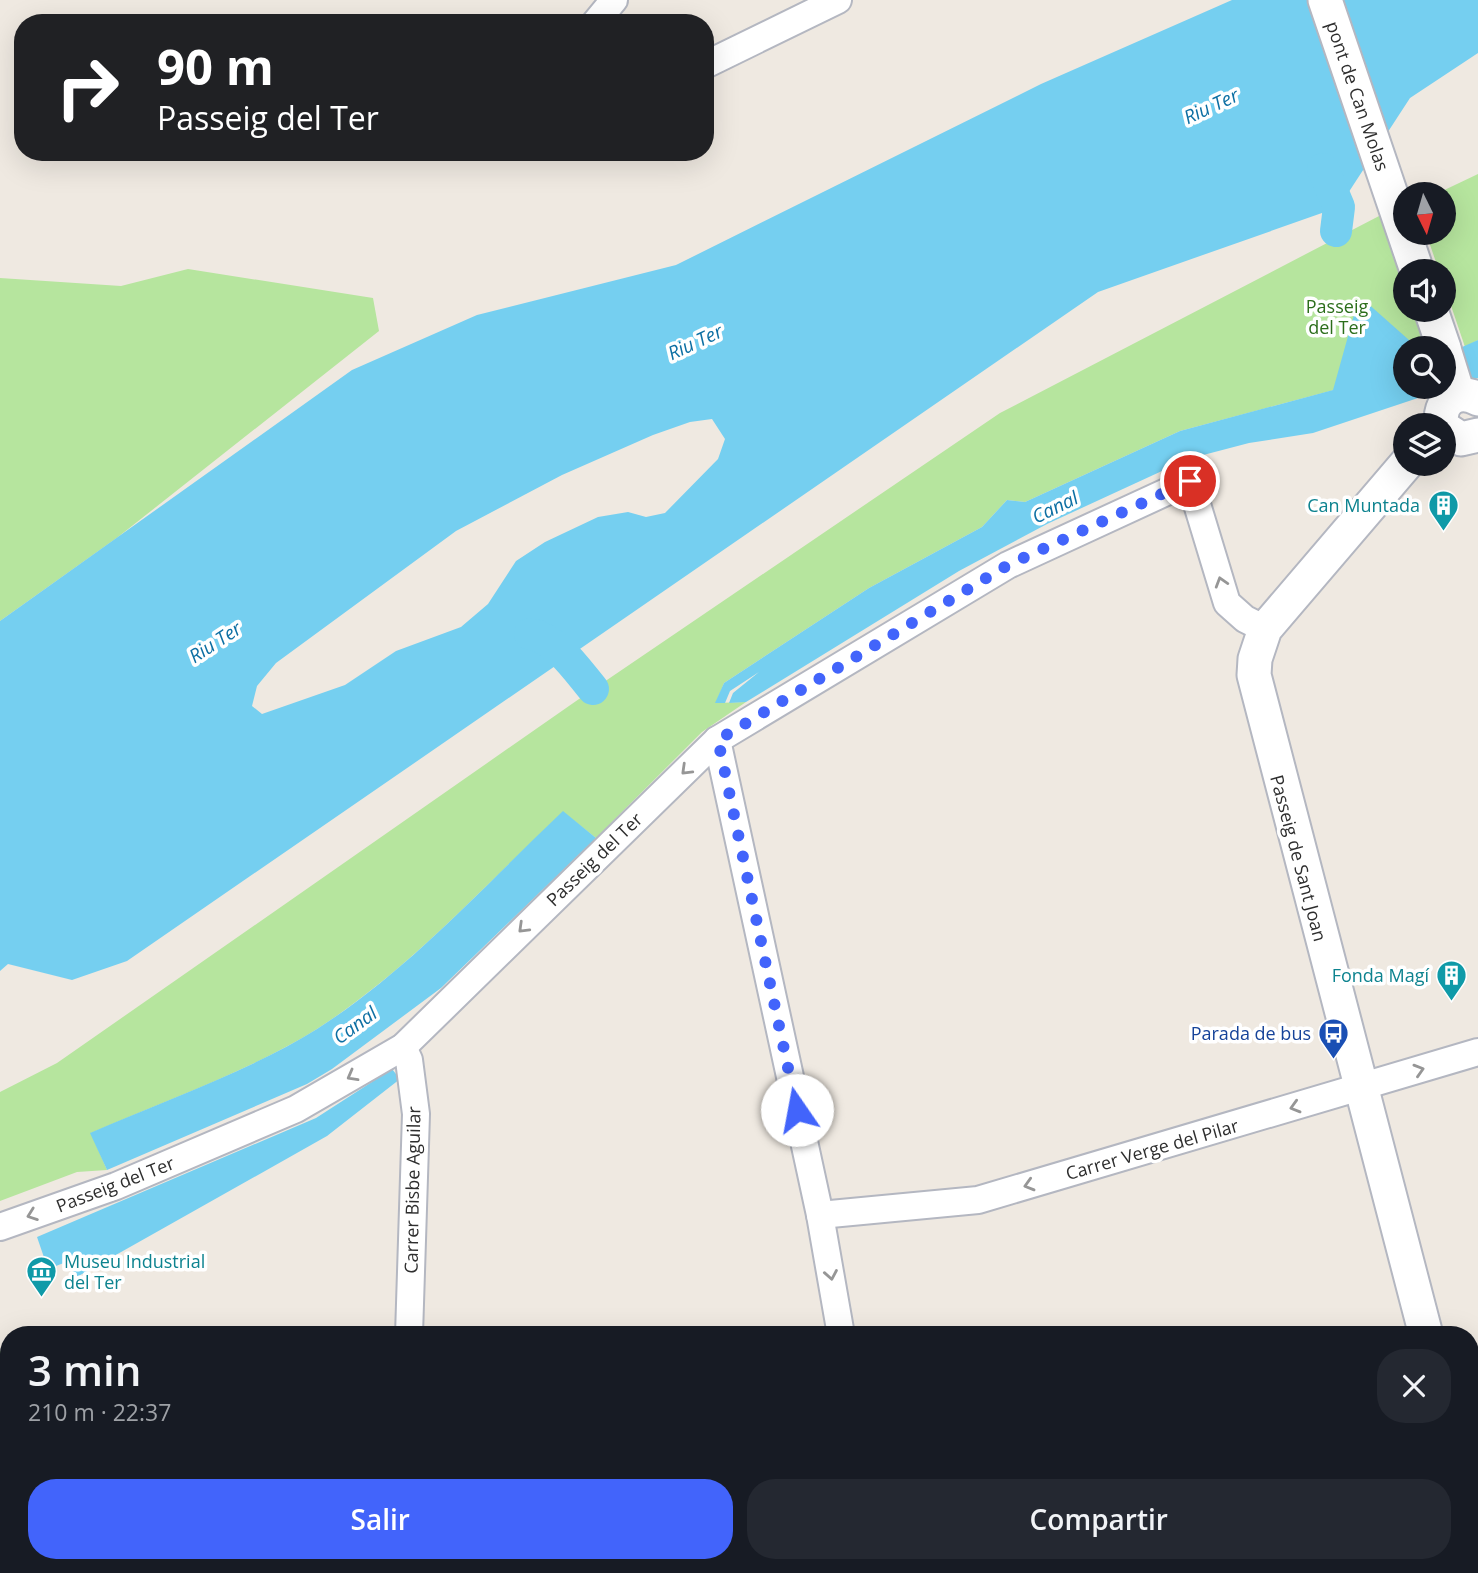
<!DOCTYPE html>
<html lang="es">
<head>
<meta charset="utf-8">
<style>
  :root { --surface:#171b24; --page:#242831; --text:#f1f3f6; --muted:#9ea1a6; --accent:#4264fb }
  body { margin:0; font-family:"Open Sans",sans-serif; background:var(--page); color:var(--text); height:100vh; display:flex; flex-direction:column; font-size:26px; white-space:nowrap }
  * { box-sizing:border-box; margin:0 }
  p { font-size:23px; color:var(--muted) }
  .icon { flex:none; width:38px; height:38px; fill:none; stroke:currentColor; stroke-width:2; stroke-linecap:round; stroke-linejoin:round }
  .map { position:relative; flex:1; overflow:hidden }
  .drawer { position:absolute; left:0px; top:1326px; width:1479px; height:247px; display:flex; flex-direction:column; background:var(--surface); border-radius:28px 28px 0 0; box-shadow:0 7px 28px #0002 }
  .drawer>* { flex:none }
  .hud { position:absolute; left:14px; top:14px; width:700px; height:147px; border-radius:28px; box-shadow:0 7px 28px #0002; background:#202124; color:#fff; overflow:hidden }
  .needle { width:46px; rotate:175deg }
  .buttons { position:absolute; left:1393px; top:182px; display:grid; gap:14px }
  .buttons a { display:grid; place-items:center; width:63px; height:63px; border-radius:50%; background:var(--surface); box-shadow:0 7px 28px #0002; font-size:35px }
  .pin { position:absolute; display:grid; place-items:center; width:60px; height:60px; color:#fff; margin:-30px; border:4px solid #fff; border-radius:50%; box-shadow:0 2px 7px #0007 }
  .me { position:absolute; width:77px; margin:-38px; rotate:348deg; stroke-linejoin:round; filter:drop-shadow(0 0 5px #0008) }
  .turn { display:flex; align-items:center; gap:24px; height:147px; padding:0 28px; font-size:32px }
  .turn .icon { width:91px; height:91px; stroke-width:2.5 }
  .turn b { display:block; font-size:49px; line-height:60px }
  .round { display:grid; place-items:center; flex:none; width:74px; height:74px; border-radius:28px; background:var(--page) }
  .headline { display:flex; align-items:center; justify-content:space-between; height:119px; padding:0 28px }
  h1 { font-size:42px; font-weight:600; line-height:52px }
  .primary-button { display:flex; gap:14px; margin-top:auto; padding:14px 28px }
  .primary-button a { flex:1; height:80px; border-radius:28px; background:var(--accent); color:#fff; font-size:28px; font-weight:600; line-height:80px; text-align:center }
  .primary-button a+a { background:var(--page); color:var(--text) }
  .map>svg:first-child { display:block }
</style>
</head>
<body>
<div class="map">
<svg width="1478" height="1573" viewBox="0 0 1478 1573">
  <rect width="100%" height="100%" fill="#efe9e1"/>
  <g fill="#b6e59e">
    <path d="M 1478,174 L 1478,340 L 1465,347 L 1444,285 L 1444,271 L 1439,271 L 1426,233 L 1444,233 L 1444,194 L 1436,194 Z"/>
    <path d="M 1381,215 L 1405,285 L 1405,310 L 1414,310 L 1427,348 L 1405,348 L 1334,390 L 1180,431 L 1025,502 L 1007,500 L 982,527 L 869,588 L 724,683 L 716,703 L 746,702 L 702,732 L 596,838 L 563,812 C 484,886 409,970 317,1029 C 252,1070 162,1102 91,1133 L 107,1170 L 77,1172 L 0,1201 L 0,1092 L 57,1063 L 579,699 L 1000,413 Z"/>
    <path d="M 188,269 L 373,298 L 379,331 L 118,537 L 0,621 L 0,278 L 121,286 Z"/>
    <path d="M 7,1348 L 9,1443 L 0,1444 L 0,1351 Z"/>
  </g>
  <g fill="#75cff0" fill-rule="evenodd">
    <path d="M 1232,0 L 1478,0 L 1478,53 L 1410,98 L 1339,207 L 1098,292 L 127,961 L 72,980 L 8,964 L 0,971 L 0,621 L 352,370 L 477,315 L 676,265 L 1041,84 ZM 712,419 L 725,439 L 718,459 L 665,513 L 646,517 L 628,512 L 598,517 L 545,542 L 516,561 L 488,604 L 461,627 L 396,651 L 345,685 L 262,714 L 252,706 L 257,686 L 276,663 L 456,531 L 562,475 L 653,435 L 690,422 Z"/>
    <path d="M 1365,301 L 1418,348 L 1405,348 L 1405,387 L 1444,387 L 1444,355 L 1478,340 L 1478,378 L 1313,433 L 1249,443 L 1188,459 L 1047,524 L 959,571 L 746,702 L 729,703 L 733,693 L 759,672 L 730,691 L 725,703 L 715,703 L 724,683 L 869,588 L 982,527 L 1007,500 L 1025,502 L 1180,431 L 1333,390 L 1357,304 Z"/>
    <path d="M 563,811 L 596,838 L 441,988 L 332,1069 L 307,1084 L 107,1170 L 90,1133 C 163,1101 250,1071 317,1029 C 409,970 484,886 563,811 Z"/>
    <path d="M 392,1069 L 400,1079 L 327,1136 L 75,1278 L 69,1261 L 48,1269 L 37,1237 L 316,1118 Z"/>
  </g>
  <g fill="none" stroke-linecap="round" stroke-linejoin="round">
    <g stroke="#75cff0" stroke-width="32">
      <path d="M 1323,169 L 1339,207 L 1336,231"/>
      <path d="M 530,634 C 556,638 577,670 593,689"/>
    </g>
    <defs>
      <g id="minor">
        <path d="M 595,23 L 614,0"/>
        <path d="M 705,65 L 838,0"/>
        <path d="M 717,740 L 820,1215 L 841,1335"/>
        <path d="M 403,1047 L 409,1060 L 416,1114 L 409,1335"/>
        <path d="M 820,1215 L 978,1200 L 1478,1052"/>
        <path d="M 0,1227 L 116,1186 L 296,1109 L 403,1047 L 717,740 L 1008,565 L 1190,481 L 1227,603 L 1245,619 L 1265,629"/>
        <path d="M 1470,1545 L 1478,1543"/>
        <path d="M 403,1573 L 403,1564"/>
        <path d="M 849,1573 L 849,1564"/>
        <path d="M 1379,1573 L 1407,1564"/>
      </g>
      <g id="tertiary">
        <path d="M 1325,0 L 1417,271"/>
        <path d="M 1431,310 L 1444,348"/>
        <path d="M 1444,349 L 1458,394"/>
        <path d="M 1442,425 C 1437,402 1457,387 1478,399"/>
        <path d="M 1444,428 L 1461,439 L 1478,435"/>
        <path d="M 1406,464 L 1265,629 L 1255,659 L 1254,675 L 1426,1335"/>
        <path d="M 1470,1497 L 1478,1526"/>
      </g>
    </defs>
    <use href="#minor" stroke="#b4b7c1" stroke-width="30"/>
    <use href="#tertiary" stroke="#b4b7c1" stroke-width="37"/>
    <use href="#minor" stroke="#fff" stroke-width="26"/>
    <use href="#tertiary" stroke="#fff" stroke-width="33"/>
  </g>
  <defs><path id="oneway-chevron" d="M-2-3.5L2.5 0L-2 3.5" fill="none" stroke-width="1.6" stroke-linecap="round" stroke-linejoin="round" transform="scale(1.75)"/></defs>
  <g stroke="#969696">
    <use href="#oneway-chevron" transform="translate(1221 582) rotate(-107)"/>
    <use href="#oneway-chevron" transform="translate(686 770) rotate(136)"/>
    <use href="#oneway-chevron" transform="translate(523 928) rotate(136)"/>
    <use href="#oneway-chevron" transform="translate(1419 1070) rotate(-17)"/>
    <use href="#oneway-chevron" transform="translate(352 1076) rotate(151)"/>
    <use href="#oneway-chevron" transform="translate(1295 1107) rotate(164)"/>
    <use href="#oneway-chevron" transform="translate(1029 1185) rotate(164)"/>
    <use href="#oneway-chevron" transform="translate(32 1215) rotate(160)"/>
    <use href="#oneway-chevron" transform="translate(831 1275) rotate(80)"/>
  </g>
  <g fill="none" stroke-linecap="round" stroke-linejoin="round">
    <path stroke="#4264fb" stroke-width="12" stroke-dasharray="0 21.6" d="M 797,1110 L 718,740 L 1008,565 L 1190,481"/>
  </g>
  <defs>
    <symbol id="building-pin" viewBox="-11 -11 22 30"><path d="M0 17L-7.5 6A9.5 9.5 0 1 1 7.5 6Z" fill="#0f9aa8" stroke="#fff"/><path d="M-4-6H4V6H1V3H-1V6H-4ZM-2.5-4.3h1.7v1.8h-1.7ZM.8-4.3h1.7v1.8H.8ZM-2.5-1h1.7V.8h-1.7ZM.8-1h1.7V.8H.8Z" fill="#fff"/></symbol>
    <symbol id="bus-pin" viewBox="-11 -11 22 30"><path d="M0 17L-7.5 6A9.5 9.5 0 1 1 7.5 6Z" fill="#1a4fb4" stroke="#fff"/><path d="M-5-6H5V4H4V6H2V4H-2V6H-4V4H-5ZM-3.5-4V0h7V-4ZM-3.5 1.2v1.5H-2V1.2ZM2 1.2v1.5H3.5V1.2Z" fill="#fff"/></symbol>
    <symbol id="museum-pin" viewBox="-11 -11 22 30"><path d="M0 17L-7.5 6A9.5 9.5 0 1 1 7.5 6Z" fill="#0f9aa8" stroke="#fff"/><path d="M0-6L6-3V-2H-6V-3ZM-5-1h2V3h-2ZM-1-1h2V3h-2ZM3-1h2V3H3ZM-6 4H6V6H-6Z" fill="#fff"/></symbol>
  </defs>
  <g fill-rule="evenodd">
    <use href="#building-pin" x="1426" y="488" width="35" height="47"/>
    <use href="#building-pin" x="1434" y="958" width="35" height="47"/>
    <use href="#bus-pin" x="1316" y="1016" width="35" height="47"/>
    <use href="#museum-pin" x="24" y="1254" width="35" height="47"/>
  </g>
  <g text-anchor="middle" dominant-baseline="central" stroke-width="7" stroke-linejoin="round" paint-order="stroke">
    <g font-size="18" fill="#2e2e2e" stroke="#fff">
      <text transform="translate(1358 96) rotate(71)">pont de Can Molas</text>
      <text transform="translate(1299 858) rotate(75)">Passeig de Sant Joan</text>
      <text transform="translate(594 859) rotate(-44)">Passeig del Ter</text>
      <text transform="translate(1152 1149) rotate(-16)">Carrer Verge del Pilar</text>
      <text transform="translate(115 1184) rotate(-21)">Passeig del Ter</text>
      <text transform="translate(412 1190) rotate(-89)">Carrer Bisbe Aguilar</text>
    </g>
    <g font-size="18" fill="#2c6e1b" stroke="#fff">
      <text x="1337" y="306">Passeig<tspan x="1337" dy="21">del Ter</tspan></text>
    </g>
    <g font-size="18" fill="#0d838f" stroke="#fff" text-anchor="end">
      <text x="1420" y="505">Can Muntada</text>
      <text x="1429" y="975">Fonda Magí</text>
      <text x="64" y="1261" text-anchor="start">Museu Industrial<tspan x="64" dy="21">del Ter</tspan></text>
    </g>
    <g font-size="18" fill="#164399" stroke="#fff" text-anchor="end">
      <text x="1311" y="1033">Parada de bus</text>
    </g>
    <g font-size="19" font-style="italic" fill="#0d6fa3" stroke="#fff">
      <text transform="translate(1211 106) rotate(-25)">Riu Ter</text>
      <text transform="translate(695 342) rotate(-25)">Riu Ter</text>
      <text transform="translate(1055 507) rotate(-26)">Canal</text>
      <text transform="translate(215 642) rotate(-33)">Riu Ter</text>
      <text transform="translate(355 1025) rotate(-36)">Canal</text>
    </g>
  </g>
</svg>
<div class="buttons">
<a><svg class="needle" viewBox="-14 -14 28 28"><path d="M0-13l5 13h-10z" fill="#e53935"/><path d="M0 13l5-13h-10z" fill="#9ea1a6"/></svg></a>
<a><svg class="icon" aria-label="sound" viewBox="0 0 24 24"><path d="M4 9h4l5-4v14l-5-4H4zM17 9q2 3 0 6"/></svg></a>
<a><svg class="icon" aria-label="search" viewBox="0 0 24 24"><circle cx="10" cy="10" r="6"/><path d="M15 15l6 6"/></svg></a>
<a><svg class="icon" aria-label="layers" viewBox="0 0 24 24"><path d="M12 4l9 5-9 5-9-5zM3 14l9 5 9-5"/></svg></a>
</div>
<div class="pin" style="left:1190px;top:481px;background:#d93025"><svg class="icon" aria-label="arrive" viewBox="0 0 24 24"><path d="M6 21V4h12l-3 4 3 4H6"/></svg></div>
<svg class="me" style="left:797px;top:1110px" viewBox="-20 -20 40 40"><circle r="19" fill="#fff"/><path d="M0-13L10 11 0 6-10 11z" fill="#4264fb"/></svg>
<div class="hud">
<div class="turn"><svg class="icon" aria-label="right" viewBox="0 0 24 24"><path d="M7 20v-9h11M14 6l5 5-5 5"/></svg><div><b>90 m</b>Passeig del Ter</div></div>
</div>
<section class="drawer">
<div class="headline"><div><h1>3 min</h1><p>210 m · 22:37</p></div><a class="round"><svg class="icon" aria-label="close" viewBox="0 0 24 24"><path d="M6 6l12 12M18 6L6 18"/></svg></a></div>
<div class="primary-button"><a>Salir</a><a>Compartir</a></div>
</section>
</div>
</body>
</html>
